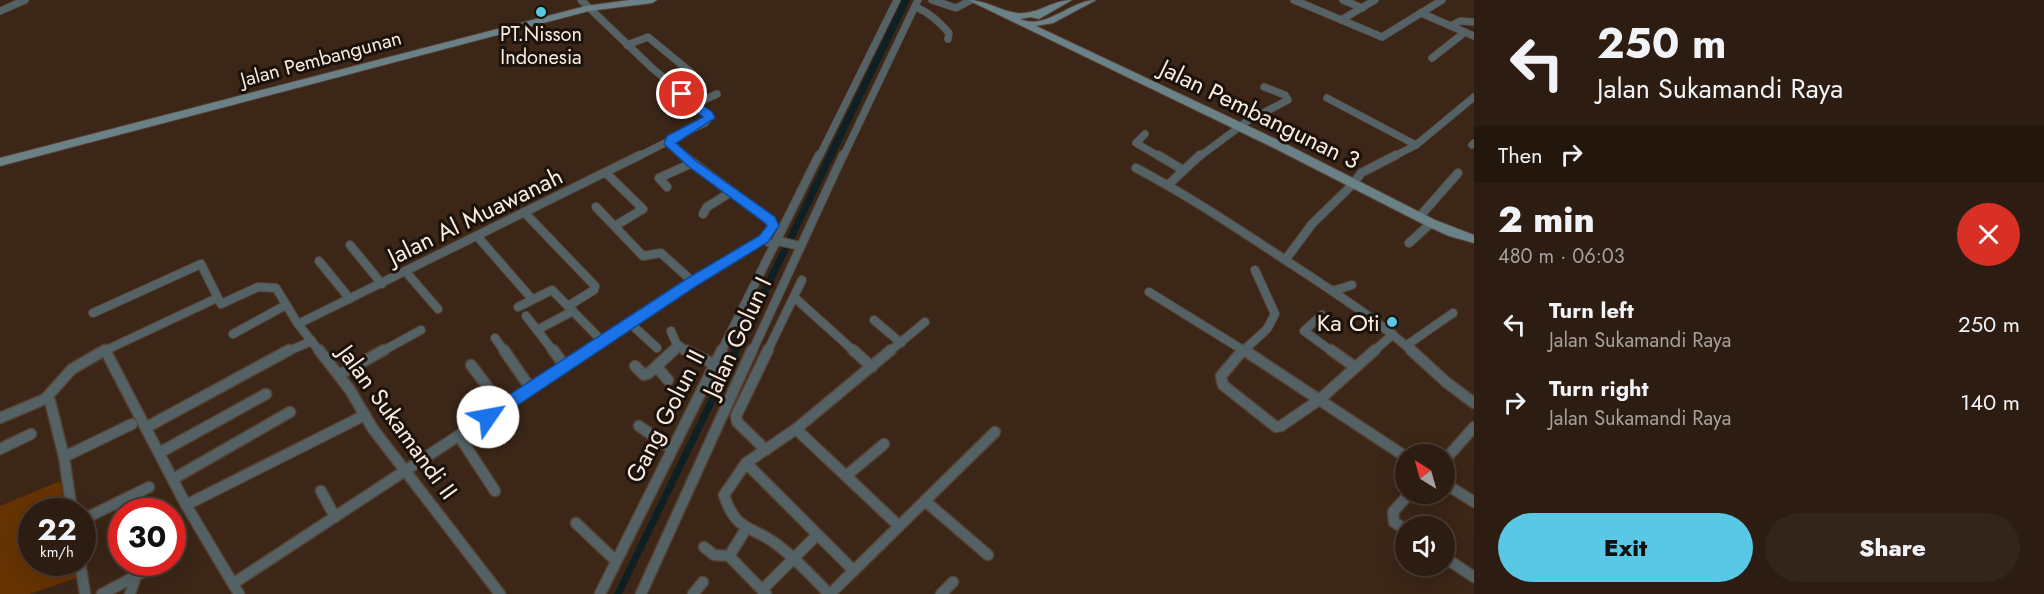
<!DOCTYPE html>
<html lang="en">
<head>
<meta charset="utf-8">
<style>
  :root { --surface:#2c1c11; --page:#34251a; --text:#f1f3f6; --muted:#a6a19f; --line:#483a31; --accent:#59c8e4 }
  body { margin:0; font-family:Jost,sans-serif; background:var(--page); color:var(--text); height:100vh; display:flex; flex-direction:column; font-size:22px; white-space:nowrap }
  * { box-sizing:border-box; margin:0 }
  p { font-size:20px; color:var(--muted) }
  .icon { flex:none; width:33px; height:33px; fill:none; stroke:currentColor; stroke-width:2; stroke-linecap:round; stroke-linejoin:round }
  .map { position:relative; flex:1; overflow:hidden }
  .side { display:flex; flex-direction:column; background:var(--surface); width:570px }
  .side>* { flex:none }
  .top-card { background:#2c1c11; color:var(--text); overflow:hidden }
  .needle { width:39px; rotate:323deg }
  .tools { position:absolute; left:1395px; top:444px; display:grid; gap:12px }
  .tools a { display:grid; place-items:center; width:60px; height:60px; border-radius:50%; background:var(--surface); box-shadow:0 6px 24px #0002,0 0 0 2px var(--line); font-size:30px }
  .speed { position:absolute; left:18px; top:498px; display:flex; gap:12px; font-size:30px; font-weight:700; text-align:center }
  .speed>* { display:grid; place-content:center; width:78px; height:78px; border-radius:50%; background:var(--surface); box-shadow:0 6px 24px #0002,0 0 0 2px var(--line); line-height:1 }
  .speed small { font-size:15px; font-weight:400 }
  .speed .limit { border:9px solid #d22; background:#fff; color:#111 }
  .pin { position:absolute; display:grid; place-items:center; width:51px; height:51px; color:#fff; margin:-26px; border:3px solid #fff; border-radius:50%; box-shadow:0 2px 6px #0007 }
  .me { position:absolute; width:66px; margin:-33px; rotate:57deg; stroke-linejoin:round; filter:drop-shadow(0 0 4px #0008) }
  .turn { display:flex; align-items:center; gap:21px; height:126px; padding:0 24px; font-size:27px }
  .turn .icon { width:78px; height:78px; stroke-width:2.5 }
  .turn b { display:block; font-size:42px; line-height:51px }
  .then { display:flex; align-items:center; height:57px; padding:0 24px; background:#0003; gap:12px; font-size:22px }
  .round { display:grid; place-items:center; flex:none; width:63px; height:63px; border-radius:32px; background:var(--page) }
  .overview { display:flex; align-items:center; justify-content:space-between; height:102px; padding:0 24px }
  h1 { font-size:36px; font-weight:800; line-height:45px }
  .primary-button { display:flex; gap:12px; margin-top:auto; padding:12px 24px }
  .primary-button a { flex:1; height:69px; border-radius:36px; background:var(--accent); color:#111; font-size:24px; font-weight:800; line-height:69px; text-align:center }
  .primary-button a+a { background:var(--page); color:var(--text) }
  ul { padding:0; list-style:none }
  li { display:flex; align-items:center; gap:18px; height:78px; padding:0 24px }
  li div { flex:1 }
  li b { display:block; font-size:22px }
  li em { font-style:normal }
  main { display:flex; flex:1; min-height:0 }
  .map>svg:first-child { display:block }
</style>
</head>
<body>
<main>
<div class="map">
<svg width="1474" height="594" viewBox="0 0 1474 594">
  <rect width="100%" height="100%" fill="#3b2617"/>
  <path fill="#663302" d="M 60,481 L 66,511 L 32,512 L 32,562 L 76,563 L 79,577 L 30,594 L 0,594 L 0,506 Z"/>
  <path fill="#0e2024" d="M 902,0 L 910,0 L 622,594 L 614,594 Z"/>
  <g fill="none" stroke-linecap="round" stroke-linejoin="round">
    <defs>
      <g id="street-far2">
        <path d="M 581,0 L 652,68 L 708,115 L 709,118 L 705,123 L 671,139 L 670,144 L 685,157"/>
        <path d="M 932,0 L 956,8 L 971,0"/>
        <path d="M 1294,0 L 1382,37 L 1442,0"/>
        <path d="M 1343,0 L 1362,8"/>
        <path d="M 915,7 C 929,12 939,22 949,33 L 948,39"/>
        <path d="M 0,11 L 25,0"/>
        <path d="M 1421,13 L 1474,36"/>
        <path d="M 1341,20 L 1375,0"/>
        <path d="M 1451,26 L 1460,21 L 1474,22"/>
        <path d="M 627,45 L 648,37 L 693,74"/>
        <path d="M 1432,58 L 1465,32"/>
        <path d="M 1327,98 L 1416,145"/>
        <path d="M 695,104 L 717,94"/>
        <path d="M 1145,134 L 1136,143 L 1160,157"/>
        <path d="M 1472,145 L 1474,143"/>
        <path d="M 637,157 L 669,141"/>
        <path d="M 819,157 L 897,0"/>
        <path d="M 843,157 L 918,0"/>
        <path d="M 1199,157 L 1246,122 L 1288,100 L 1285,95 L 1264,87"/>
        <path d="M 1393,157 L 1416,145 L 1474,97"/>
      </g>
      <g id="street-far1">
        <path d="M 683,155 L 771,221 L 773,226 L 764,239 L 768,242"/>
        <path d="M 1158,155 L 1183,170"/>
        <path d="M 1136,168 C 1191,197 1241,231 1293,265 C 1334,292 1376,319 1413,352"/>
        <path d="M 606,173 L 643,209 L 615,226"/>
        <path d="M 1168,185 L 1200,155"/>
        <path d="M 667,187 L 659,178 L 692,163"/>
        <path d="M 596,207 L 643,256 L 661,253 L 693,282"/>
        <path d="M 524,212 L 595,286 L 594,290 L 568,306"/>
        <path d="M 703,214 L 707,207 L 731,192"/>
        <path d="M 1421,215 L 1458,173"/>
        <path d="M 477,236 L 532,299"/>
        <path d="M 778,241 L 800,246"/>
        <path d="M 1409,243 L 1431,223"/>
        <path d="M 350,245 L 382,284"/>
        <path d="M 1286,259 L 1312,224 L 1354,183 L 1361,173 L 1396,155"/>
        <path d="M 319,261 L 350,299"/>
        <path d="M 406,272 L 438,309"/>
        <path d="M 1332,291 L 1352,285"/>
        <path d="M 1149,292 L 1246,352"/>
        <path d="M 794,297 L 855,352"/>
        <path d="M 518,307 L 552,290 L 603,342"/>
        <path d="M 93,313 L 201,264 L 221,304 L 258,287 L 276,288 L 298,324 L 320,352"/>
        <path d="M 1322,315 L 1304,331 L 1333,352"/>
        <path d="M 526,316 L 554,352"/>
        <path d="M 874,320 L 901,343"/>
        <path d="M 298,324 L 640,155"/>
        <path d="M 631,324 L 657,348"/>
        <path d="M 537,330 L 573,311"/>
        <path d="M 671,331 L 676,343 L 687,352"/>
        <path d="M 233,334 L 286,305"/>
        <path d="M 495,338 L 505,352"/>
        <path d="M 1407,345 L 1453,313"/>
        <path d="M 102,352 L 217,298"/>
        <path d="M 286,352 L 312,341"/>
        <path d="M 381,352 L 421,330"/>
        <path d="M 587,352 L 693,282 L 764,239"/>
        <path d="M 673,352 L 679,346"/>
        <path d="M 721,352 L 819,155"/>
        <path d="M 752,352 L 843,155"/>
        <path d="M 767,352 L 802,280"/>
        <path d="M 889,352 L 925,322"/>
        <path d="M 1242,352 L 1267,329 L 1275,314 L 1255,270"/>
        <path d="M 1373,352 L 1393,334"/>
      </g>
      <g id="street">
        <path d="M 105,350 L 186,505 L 239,594"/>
        <path d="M 319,350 L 350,390 L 373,429 L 500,594"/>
        <path d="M 504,350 L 531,389"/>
        <path d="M 553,350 L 565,366"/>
        <path d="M 685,350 L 714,364"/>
        <path d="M 853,350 L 872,367"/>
        <path d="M 1243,350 L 1221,376 L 1223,385 L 1276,427 L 1281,426 L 1319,400 L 1375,350"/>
        <path d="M 1244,350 L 1406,457"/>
        <path d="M 1331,350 L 1355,367"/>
        <path d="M 1411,350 L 1446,382 L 1474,403"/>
        <path d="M 471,365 L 503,407"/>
        <path d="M 635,366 L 644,375 L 649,373 L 674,350"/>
        <path d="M 657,367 L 668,380"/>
        <path d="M 339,375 L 384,350"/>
        <path d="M 45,399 L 50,401 L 64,457 L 72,512"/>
        <path d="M 0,418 L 45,399 L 72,369 L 105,350"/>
        <path d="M 639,426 L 672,449"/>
        <path d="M 147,427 L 289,350"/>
        <path d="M 796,429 L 899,526"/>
        <path d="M 459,436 L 495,491"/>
        <path d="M 0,449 L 31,434"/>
        <path d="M 766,450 L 737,422 L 736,416 L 768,350"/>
        <path d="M 159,453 L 266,394"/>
        <path d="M 64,457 L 132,424"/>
        <path d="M 1444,461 L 1474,427"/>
        <path d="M 746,463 L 854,571"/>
        <path d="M 846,476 L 884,444"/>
        <path d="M 173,479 L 290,412"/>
        <path d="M 1444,483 L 1474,502"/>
        <path d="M 321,491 L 335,517"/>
        <path d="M 925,501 L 988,555"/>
        <path d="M 186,505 L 365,415"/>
        <path d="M 82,520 L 149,487"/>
        <path d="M 576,523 L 616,561"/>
        <path d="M 746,529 L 729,556 L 766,594"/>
        <path d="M 1406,530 L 1394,522 L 1393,512 L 1409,494"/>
        <path d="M 704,547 L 714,555 L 729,556"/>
        <path d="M 1444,557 L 1474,577"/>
        <path d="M 80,562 L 85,594"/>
        <path d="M 234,583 L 589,350"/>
        <path d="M 762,590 L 817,535"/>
        <path d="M 102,594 L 162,562"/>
        <path d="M 130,594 L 135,579"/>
        <path d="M 600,594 L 722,350"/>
        <path d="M 641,594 L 752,350"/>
        <path d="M 693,594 L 703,582"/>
        <path d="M 829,594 C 813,577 797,560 779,546 C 751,524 737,534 724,495 L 746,463 L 796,429 L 891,350"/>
        <path d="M 830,594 L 995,432"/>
        <path d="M 941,594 L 953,582"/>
      </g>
      <g id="secondary">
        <path d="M 630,0 L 657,0 L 652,3 L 589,11 L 0,166 L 0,158 L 586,6 Z"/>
        <path d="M 968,0 C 986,0 1000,11 1017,13 C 1038,15 1052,0 1072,0 L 1039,19 L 1031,17 L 1020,19 C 1046,31 1070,0 1096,0 L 1053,23 L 1036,26 L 1284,143 L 1435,220 L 1474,235 L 1474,243 L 1449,236 L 1427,226 L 1276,149 Z"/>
      </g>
    </defs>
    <use href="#street-far2" stroke="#564233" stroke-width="8"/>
    <use href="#street-far1" stroke="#564233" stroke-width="10"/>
    <use href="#street" stroke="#564233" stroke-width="13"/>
    <use href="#secondary" stroke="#564233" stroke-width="2"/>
    <use href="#street-far2" stroke="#546266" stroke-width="7"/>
    <use href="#street-far1" stroke="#546266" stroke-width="8"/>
    <use href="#street" stroke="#546266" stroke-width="10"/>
    <use href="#secondary" fill="#6a8187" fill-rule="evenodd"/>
  </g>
  <path fill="#1a73e8" stroke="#114b97" stroke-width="1.5" d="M 682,91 L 712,112 L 715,118 L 676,143 L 696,161 L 775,217 L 779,226 L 768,242 L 698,285 L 494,421 L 488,423 L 483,421 L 481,417 L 483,412 L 688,278 L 759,236 L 767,226 L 765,223 L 688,166 L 664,144 L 667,136 L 703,117 L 678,96 L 678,92 Z"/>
  <g fill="#59c8e4" stroke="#1b120b" stroke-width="2">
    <circle cx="541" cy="12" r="6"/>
    <circle cx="1392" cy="322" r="6"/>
  </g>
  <g text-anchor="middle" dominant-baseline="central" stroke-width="6" stroke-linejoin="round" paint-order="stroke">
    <g font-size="20" fill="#faebe1" stroke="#1b120b">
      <text x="541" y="34">PT.Nisson<tspan x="541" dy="23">Indonesia</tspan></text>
    </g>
    <g font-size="20" fill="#faebe1" stroke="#1b120b">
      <text transform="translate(321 59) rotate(-15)">Jalan Pembangunan</text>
    </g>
    <g font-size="24" fill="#faebe1" stroke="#1b120b">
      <text transform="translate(1260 114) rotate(26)">Jalan Pembangunan 3</text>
      <text transform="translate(475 216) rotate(-26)">Jalan Al Muawanah</text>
      <text transform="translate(737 337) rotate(-65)">Jalan Golun I</text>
      <text transform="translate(665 416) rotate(-63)">Gang Golun II</text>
      <text transform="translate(398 422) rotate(54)">Jalan Sukamandi II</text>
    </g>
    <g font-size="24" fill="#faebe1" stroke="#1b120b" text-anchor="end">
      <text x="1380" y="322">Ka Oti</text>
    </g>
  </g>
</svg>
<div class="tools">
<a><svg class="needle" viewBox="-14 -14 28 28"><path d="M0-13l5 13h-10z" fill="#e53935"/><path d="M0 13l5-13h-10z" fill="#a6a19f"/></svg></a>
<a><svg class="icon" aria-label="sound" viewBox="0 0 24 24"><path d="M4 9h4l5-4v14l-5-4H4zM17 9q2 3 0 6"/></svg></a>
</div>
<div class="speed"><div>22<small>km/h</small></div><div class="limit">30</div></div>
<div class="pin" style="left:682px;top:94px;background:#d93025"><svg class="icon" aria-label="arrive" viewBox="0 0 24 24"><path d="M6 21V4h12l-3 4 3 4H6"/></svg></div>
<svg class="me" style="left:488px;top:417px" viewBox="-20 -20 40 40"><circle r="19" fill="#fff"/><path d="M0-13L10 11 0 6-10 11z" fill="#1a73e8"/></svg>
</div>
<section class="side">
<div class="top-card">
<div class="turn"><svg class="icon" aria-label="left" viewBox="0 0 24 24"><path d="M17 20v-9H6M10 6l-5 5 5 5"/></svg><div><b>250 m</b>Jalan Sukamandi Raya</div></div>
<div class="then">Then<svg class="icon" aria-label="right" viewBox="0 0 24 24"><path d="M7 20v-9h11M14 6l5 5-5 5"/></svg></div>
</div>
<div class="overview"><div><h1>2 min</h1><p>480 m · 06:03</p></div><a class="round" style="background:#d93025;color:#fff"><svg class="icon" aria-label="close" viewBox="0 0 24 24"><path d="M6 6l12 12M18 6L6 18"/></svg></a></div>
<ul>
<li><svg class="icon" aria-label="left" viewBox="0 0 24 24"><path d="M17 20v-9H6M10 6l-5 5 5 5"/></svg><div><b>Turn left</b><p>Jalan Sukamandi Raya</p></div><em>250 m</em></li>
<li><svg class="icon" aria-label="right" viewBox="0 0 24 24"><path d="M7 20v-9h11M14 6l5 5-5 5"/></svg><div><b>Turn right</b><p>Jalan Sukamandi Raya</p></div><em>140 m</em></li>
</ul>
<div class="primary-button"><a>Exit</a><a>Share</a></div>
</section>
</main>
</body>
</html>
